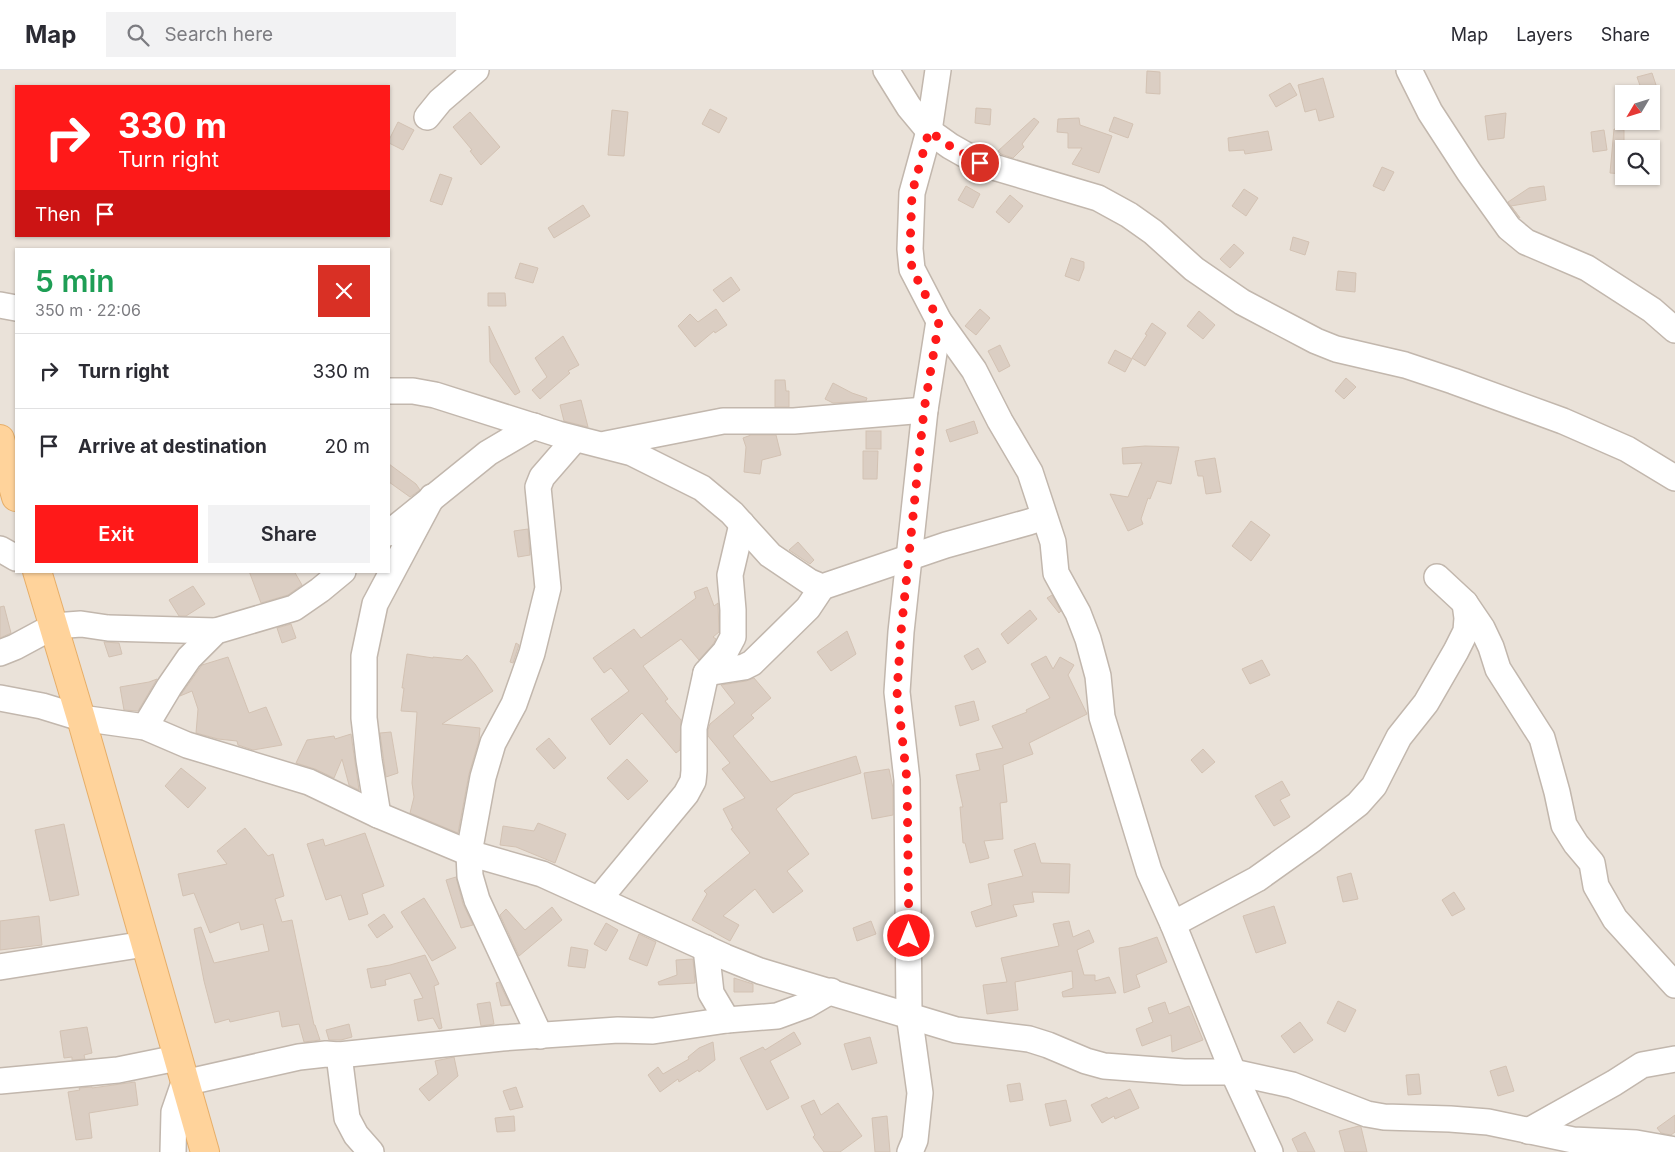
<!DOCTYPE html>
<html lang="en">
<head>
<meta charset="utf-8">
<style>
  :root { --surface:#fff; --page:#f2f2f3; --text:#2b2b33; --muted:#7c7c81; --line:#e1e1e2; --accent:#ff1919 }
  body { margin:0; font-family:Inter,sans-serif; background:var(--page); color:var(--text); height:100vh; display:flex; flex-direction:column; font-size:19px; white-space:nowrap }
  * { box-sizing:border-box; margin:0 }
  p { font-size:16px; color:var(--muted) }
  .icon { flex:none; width:28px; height:28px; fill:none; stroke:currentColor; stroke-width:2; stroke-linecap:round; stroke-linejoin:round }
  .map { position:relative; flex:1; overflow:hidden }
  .panel { position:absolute; left:15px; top:178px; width:375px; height:325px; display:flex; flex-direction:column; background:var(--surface); border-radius:0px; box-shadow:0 1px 4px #0004 }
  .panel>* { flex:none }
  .guide { position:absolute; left:15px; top:15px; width:375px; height:152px; border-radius:0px; box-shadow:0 1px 4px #0004; background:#ff1919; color:#fff; overflow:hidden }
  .needle { width:32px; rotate:232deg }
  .fabs { position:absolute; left:1615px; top:15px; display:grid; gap:10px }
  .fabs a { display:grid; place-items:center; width:45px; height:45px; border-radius:0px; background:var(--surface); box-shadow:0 1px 4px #0004; font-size:25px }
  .pin { position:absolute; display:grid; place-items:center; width:42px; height:42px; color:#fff; margin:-21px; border:2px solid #fff; border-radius:50%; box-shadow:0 1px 5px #0007 }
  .me { position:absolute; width:55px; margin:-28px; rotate:0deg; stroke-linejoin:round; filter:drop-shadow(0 0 4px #0008) }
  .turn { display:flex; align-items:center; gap:18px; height:105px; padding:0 20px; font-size:22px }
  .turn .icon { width:65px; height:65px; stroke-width:2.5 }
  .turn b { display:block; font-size:35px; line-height:42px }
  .then { display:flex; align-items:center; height:48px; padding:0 20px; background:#0003; gap:10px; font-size:19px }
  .round { display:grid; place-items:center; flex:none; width:52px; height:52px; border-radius:0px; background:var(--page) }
  .overview { display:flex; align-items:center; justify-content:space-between; height:85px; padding:0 20px }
  h1 { font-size:30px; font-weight:600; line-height:38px; color:#1e9e55 }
  .action { display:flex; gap:10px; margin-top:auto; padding:10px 20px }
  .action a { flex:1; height:58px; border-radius:0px; background:var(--accent); color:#fff; font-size:20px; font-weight:600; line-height:58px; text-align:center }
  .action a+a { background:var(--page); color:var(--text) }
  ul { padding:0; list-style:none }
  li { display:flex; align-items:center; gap:15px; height:75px; padding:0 20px; border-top:1px solid var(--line) }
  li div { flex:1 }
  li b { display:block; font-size:19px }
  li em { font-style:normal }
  header { display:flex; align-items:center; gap:30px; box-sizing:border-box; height:70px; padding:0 25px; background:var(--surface); border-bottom:1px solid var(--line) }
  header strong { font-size:24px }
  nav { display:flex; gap:28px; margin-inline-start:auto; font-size:18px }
  .search { width:350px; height:45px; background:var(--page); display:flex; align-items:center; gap:12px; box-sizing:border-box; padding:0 18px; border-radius:0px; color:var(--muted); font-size:19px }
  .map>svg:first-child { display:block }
</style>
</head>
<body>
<header>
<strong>Map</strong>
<div class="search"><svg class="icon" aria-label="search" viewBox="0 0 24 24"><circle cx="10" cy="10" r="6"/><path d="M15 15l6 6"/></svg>Search here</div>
<nav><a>Map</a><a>Layers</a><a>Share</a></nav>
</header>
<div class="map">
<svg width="1675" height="1082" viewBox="0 0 1675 1082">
  <rect width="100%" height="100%" fill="#f6f1eb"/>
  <path fill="#eae2d9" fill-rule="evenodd" d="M 0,0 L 1675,0 L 1675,1082 L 0,1082 ZM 16,16 L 389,16 L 389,166 L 16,166 ZM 1624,24 L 1651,24 L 1651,51 L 1624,51 ZM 1624,79 L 1651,79 L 1651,106 L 1624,106 ZM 16,179 L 389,179 L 389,501 L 16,501 Z"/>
  <g fill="#dbcec3" stroke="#d3c2b3">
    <path d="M 1147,1 L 1160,2 L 1160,24 L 1146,23 Z"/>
    <path d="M 1652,3 L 1658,21 L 1643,24 L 1637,7 Z"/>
    <path d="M 1323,8 L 1334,47 L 1319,51 L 1316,39 L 1305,42 L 1298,15 Z"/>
    <path d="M 1290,13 L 1297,25 L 1276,37 L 1269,25 Z"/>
    <path d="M 976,38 L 991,39 L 990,55 L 975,53 Z"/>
    <path d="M 710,39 L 727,48 L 719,63 L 702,54 Z"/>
    <path d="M 612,40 L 628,42 L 624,86 L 608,85 Z"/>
    <path d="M 470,42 L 500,77 L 481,95 L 470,81 L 472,80 L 453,57 Z"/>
    <path d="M 1506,43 L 1504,68 L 1488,70 L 1485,46 Z"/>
    <path d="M 1114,47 L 1133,54 L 1128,68 L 1109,61 Z"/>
    <path d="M 1034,48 L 1039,52 L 1022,74 L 1024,77 L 1013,88 L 1001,84 L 998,81 Z"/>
    <path d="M 1079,48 L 1080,55 L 1112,66 L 1099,103 L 1072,94 L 1082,78 L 1068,78 L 1068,63 L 1057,62 L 1058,49 Z"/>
    <path d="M 398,52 L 414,60 L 403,80 L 389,73 L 389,70 Z"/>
    <path d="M 1614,59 L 1624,60 L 1624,104 L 1610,103 Z"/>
    <path d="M 1604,60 L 1607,80 L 1593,82 L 1591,62 Z"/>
    <path d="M 1268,61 L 1272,80 L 1245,84 L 1244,80 L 1229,81 L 1228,68 Z"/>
    <path d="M 1382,97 L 1394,102 L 1384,121 L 1373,116 Z"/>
    <path d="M 440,104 L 452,108 L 442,135 L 430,131 Z"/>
    <path d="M 966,116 L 980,124 L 973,138 L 958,130 Z"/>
    <path d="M 1544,116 L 1546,130 L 1511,136 L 1520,148 L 1508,132 L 1529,118 Z"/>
    <path d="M 1244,119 L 1258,128 L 1246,146 L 1232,136 Z"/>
    <path d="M 1010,125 L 1023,136 L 1009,153 L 996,142 Z"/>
    <path d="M 583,135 L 590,146 L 554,168 L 548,158 Z"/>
    <path d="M 1293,167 L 1309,172 L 1305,185 L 1290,180 Z"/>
    <path d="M 1234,174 L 1244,183 L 1230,198 L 1220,189 Z"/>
    <path d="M 1071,188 L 1084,192 L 1084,198 L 1079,211 L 1065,206 Z"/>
    <path d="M 520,193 L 538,198 L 533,213 L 515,208 Z"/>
    <path d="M 1338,201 L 1356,203 L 1355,222 L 1336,220 Z"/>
    <path d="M 731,207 L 740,220 L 723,232 L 713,220 Z"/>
    <path d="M 488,223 L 505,223 L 506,236 L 488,236 Z"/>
    <path d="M 716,239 L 727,255 L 715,263 L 714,261 L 695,277 L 678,256 L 690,244 L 698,252 Z"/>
    <path d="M 980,239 L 990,248 L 976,265 L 965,256 Z"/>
    <path d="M 1199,241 L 1215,255 L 1203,269 L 1187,256 Z"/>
    <path d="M 1152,253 L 1166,263 L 1145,296 L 1132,288 L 1147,265 L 1145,264 Z"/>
    <path d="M 489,256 L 520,322 L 515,325 L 490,292 Z"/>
    <path d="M 563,266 L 579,295 L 568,301 L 570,303 L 540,329 L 532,320 L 547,307 L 535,288 Z"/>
    <path d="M 1000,275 L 1010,296 L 999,302 L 988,281 Z"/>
    <path d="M 1115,280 L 1132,289 L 1125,302 L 1108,293 Z"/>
    <path d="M 1346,308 L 1356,317 L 1344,329 L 1335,321 Z"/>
    <path d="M 775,310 L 785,310 L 786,321 L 789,321 L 789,337 L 775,337 Z"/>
    <path d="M 833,313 L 852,323 L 867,328 L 866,331 L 833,333 L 825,329 Z"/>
    <path d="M 581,330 L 588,357 L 564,351 L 560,335 Z"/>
    <path d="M 974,351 L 978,363 L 950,372 L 946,360 Z"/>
    <rect x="866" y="361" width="15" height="18"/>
    <path d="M 751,365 L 776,365 L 781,385 L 762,390 L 760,404 L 744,402 L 746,377 L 743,368 Z"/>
    <path d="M 1145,376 L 1179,377 L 1171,414 L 1157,411 L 1150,429 L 1148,428 L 1141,449 L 1143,454 L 1128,461 L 1110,424 L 1128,427 L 1142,393 L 1123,394 L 1122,378 Z"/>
    <path d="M 863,381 L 878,381 L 877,409 L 863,409 Z"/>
    <path d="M 1215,388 L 1221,422 L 1206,424 L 1203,406 L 1198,406 L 1195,391 Z"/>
    <path d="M 389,394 L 416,414 L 420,420 L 410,427 L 389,412 Z"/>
    <path d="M 1251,451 L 1270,465 L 1251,491 L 1232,476 Z"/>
    <path d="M 528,459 L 530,485 L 518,487 L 514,461 Z"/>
    <path d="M 798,472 L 814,490 L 810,494 L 789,480 Z"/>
    <path d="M 249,501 L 294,501 L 302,515 L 288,525 L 261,533 Z"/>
    <path d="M 193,516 L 205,534 L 186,546 L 179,546 L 169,530 Z"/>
    <path d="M 707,517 L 714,536 L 718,533 L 719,562 L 713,567 L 716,569 L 713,574 L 699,590 L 681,569 L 643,596 L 668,629 L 665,631 L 681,650 L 680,680 L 676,683 L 642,643 L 610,675 L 591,649 L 629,621 L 611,598 L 604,603 L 593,588 L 634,559 L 641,568 L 696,528 L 694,522 Z"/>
    <path d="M 1052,525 L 1061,541 L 1059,543 L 1047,528 Z"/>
    <path d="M 4,536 L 11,563 L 0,568 L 0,537 Z"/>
    <path d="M 1030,540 L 1037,549 L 1008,574 L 1001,564 Z"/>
    <path d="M 291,554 L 296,568 L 282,573 L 277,558 Z"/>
    <path d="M 847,561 L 856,584 L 831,601 L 817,582 Z"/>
    <path d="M 104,572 L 119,573 L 122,584 L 109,587 Z"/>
    <path d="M 516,573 L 519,575 L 513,593 L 510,592 Z"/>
    <path d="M 978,578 L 986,592 L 972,600 L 964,586 Z"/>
    <path d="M 407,584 L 433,588 L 433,587 L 462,590 L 467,585 L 475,594 L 493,621 L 442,654 L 480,658 L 479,670 L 469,704 L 458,763 L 410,743 L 414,727 L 412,713 L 417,642 L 401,641 L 404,618 L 402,618 Z"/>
    <path d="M 1046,586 L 1053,599 L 1060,587 L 1074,595 L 1068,605 L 1087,644 L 1029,673 L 1033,684 L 1003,695 L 1007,732 L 1000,733 L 1003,769 L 984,771 L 989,788 L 970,793 L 965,773 L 963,773 L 960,737 L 963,737 L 956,705 L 980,700 L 976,684 L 1003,678 L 992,656 L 1027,642 L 1026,640 L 1050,628 L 1031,594 Z"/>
    <path d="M 228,587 L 249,643 L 266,637 L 282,675 L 253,680 L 238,675 L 237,671 L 218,669 L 196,663 L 198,639 L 192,621 L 180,626 L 202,595 Z"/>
    <path d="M 1262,590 L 1270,605 L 1250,614 L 1242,599 Z"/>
    <path d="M 754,608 L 771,628 L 751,645 L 754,648 L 733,666 L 771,712 L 856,686 L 861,703 L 794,724 L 776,739 L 809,784 L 787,801 L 803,821 L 773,843 L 755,819 L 723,846 L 739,855 L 730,871 L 692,850 L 707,824 L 704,821 L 750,783 L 731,759 L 733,758 L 723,739 L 745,728 L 722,699 L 730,693 L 708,666 L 708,660 L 710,654 L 735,633 L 721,615 L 746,611 Z"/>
    <path d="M 157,609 L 138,641 L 124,640 L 120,617 L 149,612 Z"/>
    <path d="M 974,631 L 979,650 L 960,656 L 955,636 Z"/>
    <path d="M 391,662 L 398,703 L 386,707 L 380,663 Z"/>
    <path d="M 351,664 L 359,720 L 349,715 L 342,689 L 334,708 L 315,699 L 296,693 L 307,670 L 334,666 L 335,669 Z"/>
    <path d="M 549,668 L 566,688 L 554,699 L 536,679 Z"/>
    <path d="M 1203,679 L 1215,692 L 1202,703 L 1191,690 Z"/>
    <path d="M 627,689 L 648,711 L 628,730 L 607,708 Z"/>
    <path d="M 181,698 L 206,718 L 188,738 L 165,716 Z"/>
    <path d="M 889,699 L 893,718 L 893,745 L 872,749 L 864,703 Z"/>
    <path d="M 1282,711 L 1290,725 L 1280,730 L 1290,747 L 1274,756 L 1255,726 Z"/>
    <path d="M 538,753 L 566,764 L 555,793 L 516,777 L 500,775 L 503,756 L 534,761 Z"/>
    <path d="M 64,754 L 79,825 L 50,831 L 35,760 Z"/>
    <path d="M 245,758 L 268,786 L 273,784 L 284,826 L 275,829 L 282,852 L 292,850 L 314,955 L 315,955 L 320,970 L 304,972 L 299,954 L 282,957 L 279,941 L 230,952 L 229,949 L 215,953 L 204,911 L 194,859 L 201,857 L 214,893 L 269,881 L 263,854 L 241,860 L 239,852 L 210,863 L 194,823 L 183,826 L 178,804 L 227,794 L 217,781 Z"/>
    <path d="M 365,763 L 384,816 L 362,824 L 368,844 L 349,850 L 341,825 L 326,830 L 307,774 L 323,769 L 325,776 Z"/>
    <path d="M 1035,773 L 1041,793 L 1070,794 L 1069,823 L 1032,822 L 1034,832 L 1013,835 L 1017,846 L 976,857 L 971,842 L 992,835 L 988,814 L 1023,806 L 1014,780 Z"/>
    <path d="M 1351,803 L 1358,829 L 1343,832 L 1337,807 Z"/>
    <path d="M 456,807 L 463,834 L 473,855 L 461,858 L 446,810 Z"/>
    <path d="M 1454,822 L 1465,839 L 1452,846 L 1442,830 Z"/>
    <path d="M 424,828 L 456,878 L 432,891 L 401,842 Z"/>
    <path d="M 1274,836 L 1286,873 L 1256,883 L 1243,846 Z"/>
    <path d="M 552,837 L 562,850 L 519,886 L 500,845 L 506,839 L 525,860 Z"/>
    <path d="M 384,844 L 393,857 L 377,868 L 368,855 Z"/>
    <path d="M 39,846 L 42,875 L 0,880 L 0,851 Z"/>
    <path d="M 871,851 L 876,864 L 857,871 L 853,858 Z"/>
    <path d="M 1069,851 L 1073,867 L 1089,860 L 1094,872 L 1077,880 L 1084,905 L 1095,905 L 1095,911 L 1109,907 L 1116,923 L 1063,927 L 1062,922 L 1073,918 L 1072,901 L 1015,912 L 1018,940 L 987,944 L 983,915 L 1007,912 L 1001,888 L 1059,876 L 1053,854 Z"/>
    <path d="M 606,853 L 618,860 L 606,881 L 594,874 Z"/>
    <path d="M 639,864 L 656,872 L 647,896 L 629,889 Z"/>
    <path d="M 1157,867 L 1167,892 L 1136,905 L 1140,917 L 1124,923 L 1119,878 L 1131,876 Z"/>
    <path d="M 571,877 L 588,880 L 585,898 L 568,896 Z"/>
    <path d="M 425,885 L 439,914 L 434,916 L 442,958 L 439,959 L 433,948 L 418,951 L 414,930 L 423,928 L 410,903 L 385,910 L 386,915 L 371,918 L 367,899 L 390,895 Z"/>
    <path d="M 693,889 L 695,913 L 659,915 L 658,912 L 677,905 L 676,890 Z"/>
    <path d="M 734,908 L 753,914 L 753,922 L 734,922 Z"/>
    <path d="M 499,912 L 510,935 L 501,936 L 496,913 Z"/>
    <path d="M 1338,931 L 1356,940 L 1345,962 L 1327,953 Z"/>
    <path d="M 490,932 L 494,954 L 481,956 L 477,934 Z"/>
    <path d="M 1165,932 L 1169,944 L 1189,936 L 1203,970 L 1172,982 L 1171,965 L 1142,976 L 1136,959 L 1153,952 L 1148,938 Z"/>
    <path d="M 1300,952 L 1313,970 L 1294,983 L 1281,966 Z"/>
    <path d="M 349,954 L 352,967 L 341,970 L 329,970 L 326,960 Z"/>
    <path d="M 87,957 L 92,983 L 84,985 L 85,989 L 72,990 L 72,987 L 64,988 L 60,961 Z"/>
    <path d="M 794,962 L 801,974 L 770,991 L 789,1028 L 767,1040 L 740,988 L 763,977 L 765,980 Z"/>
    <path d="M 870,967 L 877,993 L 852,1000 L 844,974 Z"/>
    <path d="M 713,972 L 715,990 L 699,1002 L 698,1000 L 679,1012 L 678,1009 L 660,1022 L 648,1005 L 658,997 L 663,1004 L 689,989 L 688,987 L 699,978 Z"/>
    <path d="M 454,987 L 458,1006 L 429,1031 L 419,1019 L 438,1004 L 435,991 Z"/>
    <path d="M 1506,996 L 1514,1021 L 1498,1026 L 1490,1001 Z"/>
    <path d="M 1419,1004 L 1421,1024 L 1408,1025 L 1406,1005 Z"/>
    <path d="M 135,1012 L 138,1035 L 89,1043 L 92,1068 L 76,1070 L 68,1022 L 80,1020 L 79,1018 L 92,1017 L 92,1018 Z"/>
    <path d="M 1020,1013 L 1023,1030 L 1010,1032 L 1007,1015 Z"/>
    <path d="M 516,1017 L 523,1037 L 510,1040 L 503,1021 Z"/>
    <path d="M 1130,1019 L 1139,1038 L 1115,1049 L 1114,1046 L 1102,1053 L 1091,1035 L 1107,1027 L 1108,1029 Z"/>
    <path d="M 814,1030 L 821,1045 L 838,1033 L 862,1066 L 840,1082 L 824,1082 L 813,1067 L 815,1065 L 801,1036 Z"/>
    <path d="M 1066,1030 L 1071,1051 L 1050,1056 L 1045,1034 Z"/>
    <path d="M 1675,1045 L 1675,1062 L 1671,1065 L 1661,1063 L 1657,1058 Z"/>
    <path d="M 514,1046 L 515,1061 L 497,1062 L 495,1048 Z"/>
    <path d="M 887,1046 L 890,1082 L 875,1082 L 872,1048 Z"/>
    <path d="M 1359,1056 L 1361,1057 L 1367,1082 L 1345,1082 L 1339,1061 Z"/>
    <path d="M 1305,1062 L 1315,1082 L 1298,1082 L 1292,1069 Z"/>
  </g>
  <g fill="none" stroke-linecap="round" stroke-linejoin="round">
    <defs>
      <g id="minor">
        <path d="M 886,0 L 909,37 L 929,61 L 950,76 L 980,93 L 1098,128 L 1129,145 L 1153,162 L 1194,199 L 1242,232 L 1316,271 L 1336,279 L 1405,295 L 1453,311 L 1563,351 L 1627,379 L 1675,408"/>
        <path d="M 938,0 L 929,61 L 912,123 L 910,179 L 912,199 L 939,251 L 974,300 L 1000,351 L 1030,402 L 1053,472 L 1056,503 L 1078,543 L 1088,569 L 1098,606 L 1102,647 L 1149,801 L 1173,854 L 1233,1002 L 1270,1082"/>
        <path d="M 1409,0 L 1430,42 L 1469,102 L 1509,158 L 1526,172 L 1587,198 L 1652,240 L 1675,260"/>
        <path d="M 427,47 L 440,31 L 476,0"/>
        <path d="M 0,235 L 16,238"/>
        <path d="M 389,321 L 413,321 L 435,325 L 558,364 L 632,383 L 702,418 L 732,443 L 770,485 L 810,512 L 822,517 L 946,475 L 1029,452 L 1044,447"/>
        <path d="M 606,374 L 723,351 L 794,351 L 925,340"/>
        <path d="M 389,463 L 488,383 L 534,356"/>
        <path d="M 0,479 L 16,488"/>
        <path d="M 1437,507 L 1465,533 L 1482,558 L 1491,577 L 1498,599 L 1542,668 L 1557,722 L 1564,755 L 1576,774 L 1592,793 L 1596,816 L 1615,849 L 1675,915"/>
        <path d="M 0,583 L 15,577 L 54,556 L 81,554 L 108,558 L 216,561"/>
        <path d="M 706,603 L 744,597 L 752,593 L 808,538 L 822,517"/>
        <path d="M 0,628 L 42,636 L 81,648 L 145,657 L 187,675 L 309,712 L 378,745 L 469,783 L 542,804 L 725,887 L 760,901 L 956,960 L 1029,969 L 1048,975 L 1086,991 L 1104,996 L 1184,1002 L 1233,1002 L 1292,1015 L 1367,1044 L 1384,1047 L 1450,1049 L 1488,1052 L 1573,1070 L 1636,1073 L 1675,1080"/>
        <path d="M 145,657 L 169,617 L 189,588 L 216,561 L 294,538 L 320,520 L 343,501"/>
        <path d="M 378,745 L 369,690 L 364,648 L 364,586 L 375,534 L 432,427"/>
        <path d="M 599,829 L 686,724 L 693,711 L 694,701 L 694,658 L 706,603 L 725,582 L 733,567 L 733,540 L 730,505 L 742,454"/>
        <path d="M 1173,854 L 1257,809 L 1313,769 L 1358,734 L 1374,716 L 1399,667 L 1426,633 L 1456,581 L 1466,561 L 1467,548 L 1465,533"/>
        <path d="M 706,878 L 711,923 L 727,950"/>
        <path d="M 0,897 L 145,874"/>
        <path d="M 540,966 L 477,830 L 470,806 L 469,783 L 483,707 L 493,673 L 514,634 L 532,583 L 548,518 L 538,417 L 542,407 L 575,369"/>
        <path d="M 339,985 L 347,1048 L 356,1065 L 371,1082"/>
        <path d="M 0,1011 L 118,1000 L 177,988"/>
        <path d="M 1528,1061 L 1614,1013 L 1642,995 L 1675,989"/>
        <path d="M 173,1082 L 174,1042 L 184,1013 L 299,987 L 326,984 L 339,985 L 502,968 L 618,960 L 653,961 L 727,950 L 777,946 L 807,935 L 831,921"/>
        <path d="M 910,1082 L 915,1070 L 920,1023 L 909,944 L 907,710 L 897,622 L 901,562 L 925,340 L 939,251"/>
      </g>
      <g id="major">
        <path d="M 0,369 L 16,427"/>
        <path d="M 37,501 L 81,648 L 205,1082"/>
      </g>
    </defs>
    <use href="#minor" stroke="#c2b7ad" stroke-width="28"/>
    <use href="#major" stroke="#e7ae68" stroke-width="30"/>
    <use href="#minor" stroke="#fff" stroke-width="25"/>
    <use href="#major" stroke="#ffd39b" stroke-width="28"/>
  </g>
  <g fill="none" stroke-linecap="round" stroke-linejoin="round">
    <path stroke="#ff1919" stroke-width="9" stroke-dasharray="0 16.2" d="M 909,866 L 907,710 L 897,622 L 901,562 L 924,340 L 939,251 L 912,199 L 910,179 L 912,123 L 929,61 L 950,76 L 980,93"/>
  </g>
</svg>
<div class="fabs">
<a><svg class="needle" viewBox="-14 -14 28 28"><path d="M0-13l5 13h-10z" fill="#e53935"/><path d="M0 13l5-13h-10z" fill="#7c7c81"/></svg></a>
<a><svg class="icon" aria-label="search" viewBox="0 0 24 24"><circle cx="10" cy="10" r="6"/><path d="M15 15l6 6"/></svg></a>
</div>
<div class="pin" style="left:980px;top:93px;background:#d93025"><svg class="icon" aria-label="arrive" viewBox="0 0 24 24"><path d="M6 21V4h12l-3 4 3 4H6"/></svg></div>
<svg class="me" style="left:909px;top:866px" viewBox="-20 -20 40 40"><circle r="17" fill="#ff1919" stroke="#fff" stroke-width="3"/><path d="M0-11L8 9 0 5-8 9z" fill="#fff"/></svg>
<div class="guide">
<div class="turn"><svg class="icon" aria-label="right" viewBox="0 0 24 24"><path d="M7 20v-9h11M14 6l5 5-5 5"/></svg><div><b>330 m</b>Turn right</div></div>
<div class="then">Then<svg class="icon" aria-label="arrive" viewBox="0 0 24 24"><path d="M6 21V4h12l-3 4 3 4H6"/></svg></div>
</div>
<section class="panel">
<div class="overview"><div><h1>5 min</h1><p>350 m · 22:06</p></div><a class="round" style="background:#d93025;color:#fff"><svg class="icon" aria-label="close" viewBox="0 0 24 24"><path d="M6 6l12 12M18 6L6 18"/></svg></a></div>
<ul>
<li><svg class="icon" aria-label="right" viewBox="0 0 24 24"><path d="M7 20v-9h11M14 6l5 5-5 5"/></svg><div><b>Turn right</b></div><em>330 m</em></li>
<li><svg class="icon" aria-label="arrive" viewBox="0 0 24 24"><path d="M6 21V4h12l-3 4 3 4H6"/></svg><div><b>Arrive at destination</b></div><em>20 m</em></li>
</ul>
<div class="action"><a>Exit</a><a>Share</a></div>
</section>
</div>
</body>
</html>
